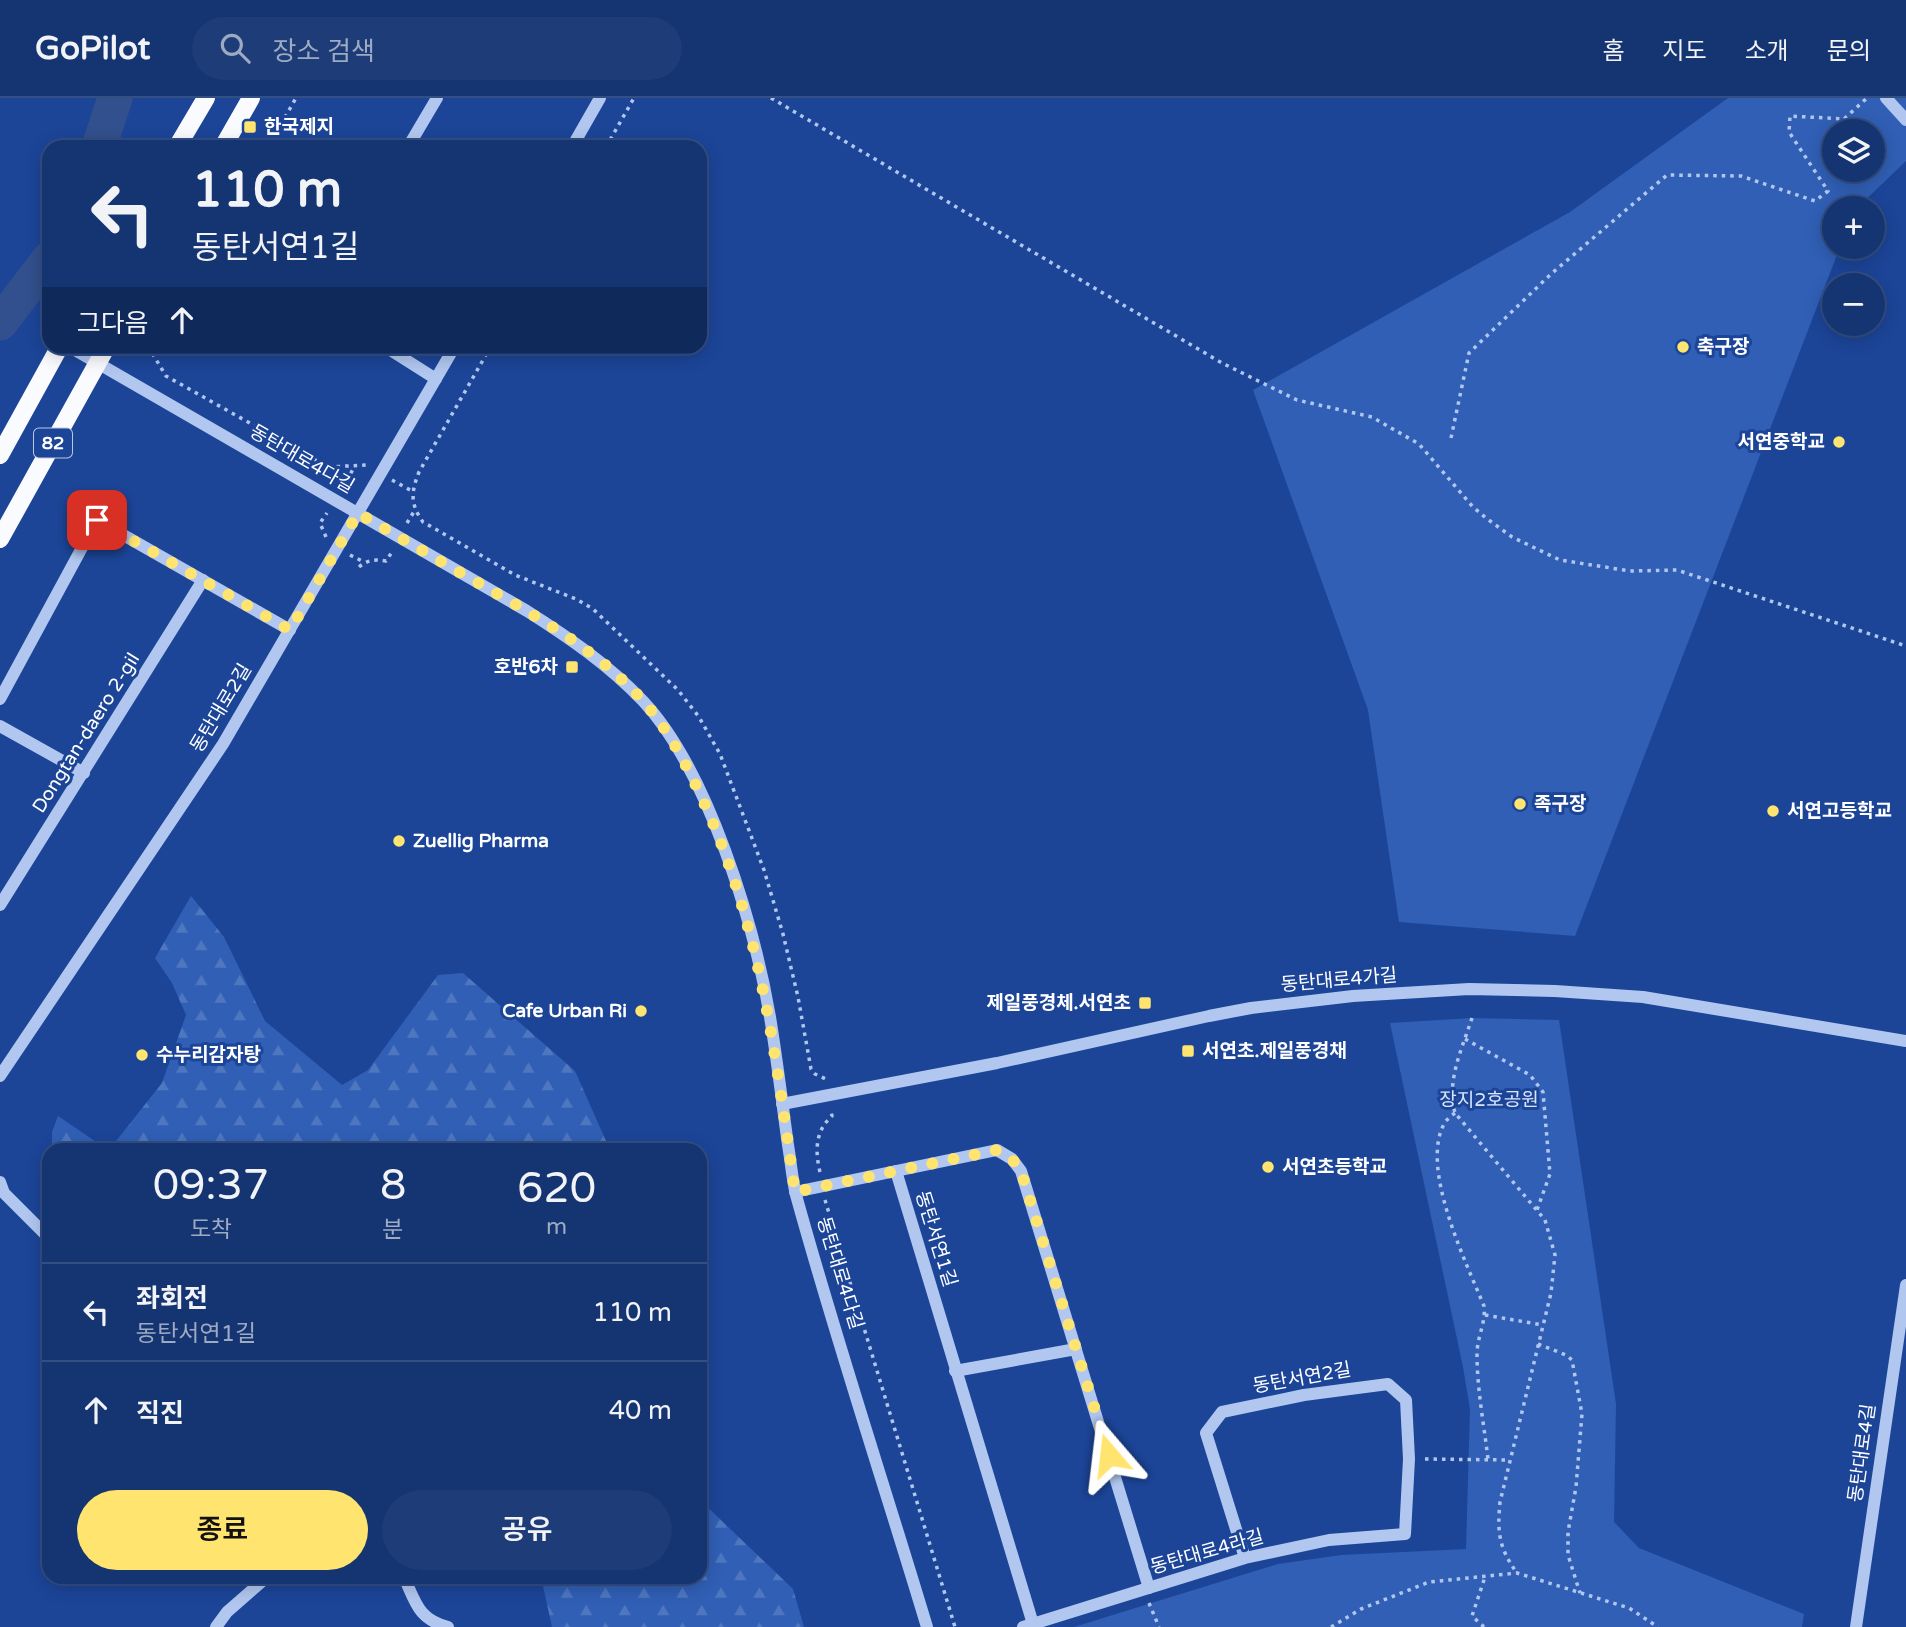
<!DOCTYPE html>
<html lang="ko">
<head>
<meta charset="utf-8">
<style>
  :root { --surface:#153472; --page:#1e3c77; --text:#f1f3f6; --muted:#9daac4; --line:#344f84; --accent:#ffe470 }
  body { margin:0; font-family:"Varela Round","Noto Sans KR",sans-serif; background:var(--page); color:var(--text); height:100vh; display:flex; flex-direction:column; font-size:26px; white-space:nowrap }
  * { box-sizing:border-box; margin:0 }
  p { font-size:23px; color:var(--muted) }
  .icon { flex:none; width:38px; height:38px; fill:none; stroke:currentColor; stroke-width:2; stroke-linecap:round; stroke-linejoin:round }
  .map { position:relative; flex:1; overflow:hidden }
  .details { position:absolute; left:42px; top:1045px; width:665px; height:441px; display:flex; flex-direction:column; background:var(--surface); border-radius:21px; box-shadow:0 4px 18px #0003,0 0 0 2px var(--line) }
  .details>* { flex:none }
  .hud { position:absolute; left:42px; top:42px; width:665px; height:214px; border-radius:21px; box-shadow:0 4px 18px #0003,0 0 0 2px var(--line); background:#153472; color:var(--text); overflow:hidden }
  .buttons { position:absolute; left:1822px; top:21px; display:grid; gap:14px }
  .buttons a { display:grid; place-items:center; width:63px; height:63px; border-radius:50%; background:var(--surface); box-shadow:0 4px 18px #0003,0 0 0 2px var(--line); font-size:35px }
  .pin { position:absolute; display:grid; place-items:center; width:60px; height:60px; color:#fff; margin:-30px; border-radius:14px; box-shadow:0 4px 10px #0006 }
  .me { position:absolute; width:77px; margin:-38px; rotate:343deg; stroke-linejoin:round; filter:drop-shadow(0 0 5px #0008) }
  .turn { display:flex; align-items:center; gap:24px; height:147px; padding:0 35px; font-size:32px }
  .turn .icon { width:91px; height:91px; stroke-width:2.5 }
  .turn b { display:block; font-size:49px; line-height:60px }
  .then { display:flex; align-items:center; height:66px; padding:0 35px; background:#0003; gap:14px; font-size:26px }
  .eta { display:flex; justify-content:space-evenly; align-items:center; height:119px; text-align:center }
  .eta b { font-size:42px; font-weight:600; line-height:49px }
  .button { display:flex; gap:14px; margin-top:auto; padding:14px 35px }
  .button a { flex:1; height:80px; border-radius:42px; background:var(--accent); color:#111; font-size:28px; font-weight:600; line-height:80px; text-align:center }
  .button a+a { background:var(--page); color:var(--text) }
  ul { padding:0; list-style:none }
  li { display:flex; align-items:center; gap:21px; height:98px; padding:0 35px; border-top:2px solid var(--line) }
  li div { flex:1 }
  li b { display:block; font-size:26px }
  li em { font-style:normal }
  header { display:flex; align-items:center; gap:42px; box-sizing:border-box; height:98px; padding:0 35px; background:var(--surface); border-bottom:2px solid var(--line) }
  header strong { font-size:33px }
  nav { display:flex; gap:38px; margin-inline-start:auto; font-size:24px }
  .search { width:490px; height:63px; background:var(--page); display:flex; align-items:center; gap:18px; box-sizing:border-box; padding:0 24px; border-radius:38px; color:var(--muted); font-size:26px }
  .map>svg:first-child { display:block }
</style>
</head>
<body>
<header>
<strong>GoPilot</strong>
<div class="search"><svg class="icon" aria-label="search" viewBox="0 0 24 24"><circle cx="10" cy="10" r="6"/><path d="M15 15l6 6"/></svg>장소 검색</div>
<nav><a>홈</a><a>지도</a><a>소개</a><a>문의</a></nav>
</header>
<div class="map">
<svg width="1906" height="1529" viewBox="0 0 1906 1529">
  <defs>
    <pattern id="forest-firs" width="22" height="20" patternUnits="userSpaceOnUse" patternTransform="scale(1.75)"><rect width="22" height="20" fill="#305fb5"/><path d="M5 1l3.5 6h-7zM16 11l3.5 6h-7z" fill="#4f77c0"/></pattern>
  </defs>
  <rect width="100%" height="100%" fill="#1c4598"/>
  <g fill="url(#forest-firs)">
    <path d="M 191,798 L 224,839 L 265,923 L 342,987 L 368,972 L 438,877 L 463,875 L 575,973 L 610,1052 L 162,1052 C 151,1047 124,1052 109,1052 L 162,985 L 186,917 L 172,885 L 155,860 Z"/>
    <path d="M 58,1018 L 108,1052 L 52,1052 L 52,1034 Z"/>
    <path d="M 700,1402 L 793,1491 L 804,1529 L 552,1529 L 541,1479 L 700,1479 Z"/>
  </g>
  <g fill="#305fb5" fill-rule="evenodd">
    <path d="M 1728,0 L 1906,0 L 1906,63 L 1857,110 L 1834,110 L 1834,149 L 1840,149 L 1575,838 L 1399,824 L 1368,612 L 1253,292 L 1570,114 ZM 1834,33 L 1872,33 L 1872,72 L 1834,72 Z"/>
    <path d="M 1472,920 L 1559,922 L 1616,1306 L 1614,1424 L 1639,1450 L 1804,1516 L 1802,1529 L 1074,1529 L 1278,1466 L 1341,1457 L 1466,1451 L 1470,1311 L 1463,1269 L 1390,925 Z"/>
  </g>
  <g fill="none" stroke-linecap="round" stroke-linejoin="round">
    <g stroke="#32508d" stroke-width="35">
      <path d="M 99,49 L 115,0"/>
      <path d="M 0,225 L 49,161"/>
    </g>
    <g stroke="#b1c7f0" stroke-width="3.5" stroke-dasharray="3.5 5" stroke-linecap="butt">
      <path d="M 771,0 L 1222,265 L 1297,302 L 1372,319 L 1419,346 L 1473,409 L 1486,420 L 1512,439 L 1560,462 L 1630,473 L 1677,472 L 1906,548"/>
      <path d="M 268,49 L 296,0"/>
      <path d="M 606,49 L 634,0"/>
      <path d="M 148,248 L 166,278 L 328,369 L 367,367"/>
      <path d="M 491,248 L 419,374 C 411,394 410,406 423,424 L 515,477 L 576,501 L 593,511 L 678,592 L 699,619 L 720,656 L 764,772 L 783,836 L 798,899 L 811,971 L 815,976 L 826,981"/>
      <path d="M 1451,340 L 1469,255 L 1551,176 L 1667,77 L 1741,78 L 1815,103 L 1828,93 L 1789,34 L 1790,18 L 1844,21 L 1867,0"/>
      <path d="M 392,382 L 412,393"/>
      <path d="M 342,390 L 355,368"/>
      <path d="M 407,425 L 415,412"/>
      <path d="M 326,439 L 320,425 L 327,415"/>
      <path d="M 350,457 L 364,464"/>
      <path d="M 359,469 C 367,462 375,461 386,463 L 392,454"/>
      <path d="M 1472,920 C 1462,951 1446,983 1455,1015 L 1545,1122 L 1555,1157 L 1551,1195 L 1500,1404 C 1497,1435 1499,1450 1517,1475"/>
      <path d="M 1465,941 L 1530,977 L 1543,994 L 1550,1076 L 1537,1112"/>
      <path d="M 1455,1015 C 1451,1018 1446,1022 1444,1026 C 1420,1071 1466,1164 1484,1208 C 1486,1225 1477,1239 1477,1256 C 1477,1291 1484,1327 1488,1361"/>
      <path d="M 820,1074 C 815,1053 815,1033 832,1018 L 831,1013"/>
      <path d="M 825,1102 L 955,1529"/>
      <path d="M 1485,1217 L 1543,1227"/>
      <path d="M 1538,1246 L 1566,1257 L 1572,1262 L 1582,1316 L 1576,1389 L 1568,1434 L 1568,1457 L 1580,1495"/>
      <path d="M 1425,1361 L 1510,1362"/>
      <path d="M 1149,1505 L 1159,1529"/>
      <path d="M 1331,1529 L 1361,1511 L 1429,1484 L 1517,1475 L 1629,1510 L 1658,1529"/>
      <path d="M 1484,1529 L 1472,1518 L 1485,1479"/>
    </g>
    <g stroke="#b1c7f0" stroke-width="12">
      <path d="M 1886,0 L 1906,22"/>
      <path d="M 408,49 L 437,0"/>
      <path d="M 572,49 L 600,0"/>
      <path d="M 68,248 L 527,513 C 568,539 609,567 643,603 C 708,672 754,826 770,919 C 777,961 782,1004 788,1047 C 791,1064 792,1081 796,1097 C 836,1242 884,1386 927,1529"/>
      <path d="M 384,248 L 436,281"/>
      <path d="M 0,601 L 97,422 L 290,532"/>
      <path d="M 0,628 L 84,675"/>
      <path d="M 0,807 L 203,482"/>
      <path d="M 0,978 L 223,646 L 455,248"/>
      <path d="M 782,1006 L 997,965 L 1209,918 L 1251,910 L 1353,898 L 1469,891 L 1555,893 L 1643,899 L 1906,943"/>
      <path d="M 0,1084 L 4,1095 L 49,1140"/>
      <path d="M 795,1094 L 896,1073"/>
      <path d="M 955,1273 L 1076,1251"/>
      <path d="M 404,1479 C 416,1505 418,1521 448,1529"/>
      <path d="M 1033,1526 L 896,1073 L 997,1052 L 1012,1061 L 1021,1073 L 1149,1490"/>
      <path d="M 216,1529 L 227,1514 L 267,1479"/>
      <path d="M 1023,1529 L 1245,1460 L 1329,1442 L 1405,1436 L 1409,1361 L 1406,1302 L 1388,1286 L 1304,1297 L 1222,1314 L 1206,1335 L 1245,1460"/>
      <path d="M 1856,1529 L 1906,1187"/>
    </g>
    <g stroke="#fafbff" stroke-width="18">
      <path d="M 177,49 L 206,0"/>
      <path d="M 223,49 L 251,0"/>
      <path d="M 0,357 L 60,248"/>
      <path d="M 0,441 L 107,248"/>
    </g>
  </g>
  <g fill="none" stroke-linecap="round" stroke-linejoin="round">
    <path stroke="#ffe470" stroke-width="12" stroke-dasharray="0 21.6" d="M 97,422 L 290,532 L 358,415 C 399,439 440,463 482,487 C 539,520 600,554 644,604 C 671,635 689,672 706,709 C 761,831 776,962 795,1094 L 997,1052 L 1012,1061 L 1021,1073 L 1109,1357"/>
  </g>
  <g fill="#ffe470" stroke="#1c4598" stroke-width="2.5">
    <rect x="243" y="22" width="14" height="14" rx="3.5"/>
    <circle cx="1683" cy="249" r="7"/>
    <circle cx="1839" cy="344" r="7"/>
    <rect x="565" y="562" width="14" height="14" rx="3.5"/>
    <circle cx="1520" cy="706" r="7"/>
    <circle cx="1773" cy="713" r="7"/>
    <circle cx="399" cy="743" r="7"/>
    <rect x="1138" y="898" width="14" height="14" rx="3.5"/>
    <circle cx="641" cy="913" r="7"/>
    <rect x="1181" y="946" width="14" height="14" rx="3.5"/>
    <circle cx="142" cy="957" r="7"/>
    <circle cx="1268" cy="1069" r="7"/>
  </g>
  <g text-anchor="middle" dominant-baseline="central" stroke-width="6" stroke-linejoin="round" paint-order="stroke">
    <rect fill="#1c4598" stroke="#bbc7e0" stroke-width="2" x="34" y="330.5" width="38" height="29" rx="5"/>
    <g font-size="18" font-weight="bold" fill="#fff">
      <text x="53" y="345">82</text>
    </g>
    <g font-size="19" font-weight="bold" fill="#fff" stroke="#1c4598" text-anchor="start">
      <text x="264" y="29">한국제지</text>
      <text x="1697" y="249">축구장</text>
      <text x="1825" y="344" text-anchor="end">서연중학교</text>
      <text x="558" y="569" text-anchor="end">호반6차</text>
      <text x="1534" y="706">족구장</text>
      <text x="1787" y="713">서연고등학교</text>
      <text x="413" y="743">Zuellig Pharma</text>
      <text x="1131" y="905" text-anchor="end">제일풍경체.서연초</text>
      <text x="627" y="913" text-anchor="end">Cafe Urban Ri</text>
      <text x="1202" y="953">서연초.제일풍경채</text>
      <text x="156" y="957">수누리감자탕</text>
      <text x="1282" y="1069">서연초등학교</text>
    </g>
    <g font-size="19" fill="#fff" stroke="#1c4598">
      <text transform="translate(302 361) rotate(30)">동탄대로4다길</text>
      <text transform="translate(221 610) rotate(-59)">동탄대로2길</text>
      <text transform="translate(86 635) rotate(-58)">Dongtan-daero 2-gil</text>
      <text transform="translate(1339 882) rotate(-5)">동탄대로4가길</text>
      <text transform="translate(936 1141) rotate(73)">동탄서연1길</text>
      <text transform="translate(840 1175) rotate(73)">동탄대로4다길</text>
      <text transform="translate(1302 1280) rotate(-10)">동탄서연2길</text>
      <text transform="translate(1862 1355) rotate(-82)">동탄대로4길</text>
      <text transform="translate(1207 1454) rotate(-16)">동탄대로4라길</text>
    </g>
    <g font-size="19" fill="#d8e4fb" stroke="#1c4598">
      <text x="1489" y="1002">장지2호공원</text>
    </g>
  </g>
</svg>
<div class="buttons">
<a><svg class="icon" aria-label="layers" viewBox="0 0 24 24"><path d="M12 4l9 5-9 5-9-5zM3 14l9 5 9-5"/></svg></a>
<a>+</a>
<a>−</a>
</div>
<div class="pin" style="left:97px;top:422px;background:#d93025"><svg class="icon" aria-label="arrive" viewBox="0 0 24 24"><path d="M6 21V4h12l-3 4 3 4H6"/></svg></div>
<svg class="me" style="left:1109px;top:1357px" viewBox="-20 -20 40 40"><path d="M0-17L14 15 0 8-14 15z" fill="#ffe470" stroke="#fff" stroke-width="4"/></svg>
<div class="hud">
<div class="turn"><svg class="icon" aria-label="left" viewBox="0 0 24 24"><path d="M17 20v-9H6M10 6l-5 5 5 5"/></svg><div><b>110 m</b>동탄서연1길</div></div>
<div class="then">그다음<svg class="icon" aria-label="ahead" viewBox="0 0 24 24"><path d="M12 20V5M6 11l6-6 6 6"/></svg></div>
</div>
<section class="details">
<div class="eta">
<div><b>09:37</b><p>도착</p></div>
<div><b>8</b><p>분</p></div>
<div><b>620</b><p>m</p></div>
</div>
<ul>
<li><svg class="icon" aria-label="left" viewBox="0 0 24 24"><path d="M17 20v-9H6M10 6l-5 5 5 5"/></svg><div><b>좌회전</b><p>동탄서연1길</p></div><em>110 m</em></li>
<li><svg class="icon" aria-label="ahead" viewBox="0 0 24 24"><path d="M12 20V5M6 11l6-6 6 6"/></svg><div><b>직진</b></div><em>40 m</em></li>
</ul>
<div class="button"><a>종료</a><a>공유</a></div>
</section>
</div>
</body>
</html>
